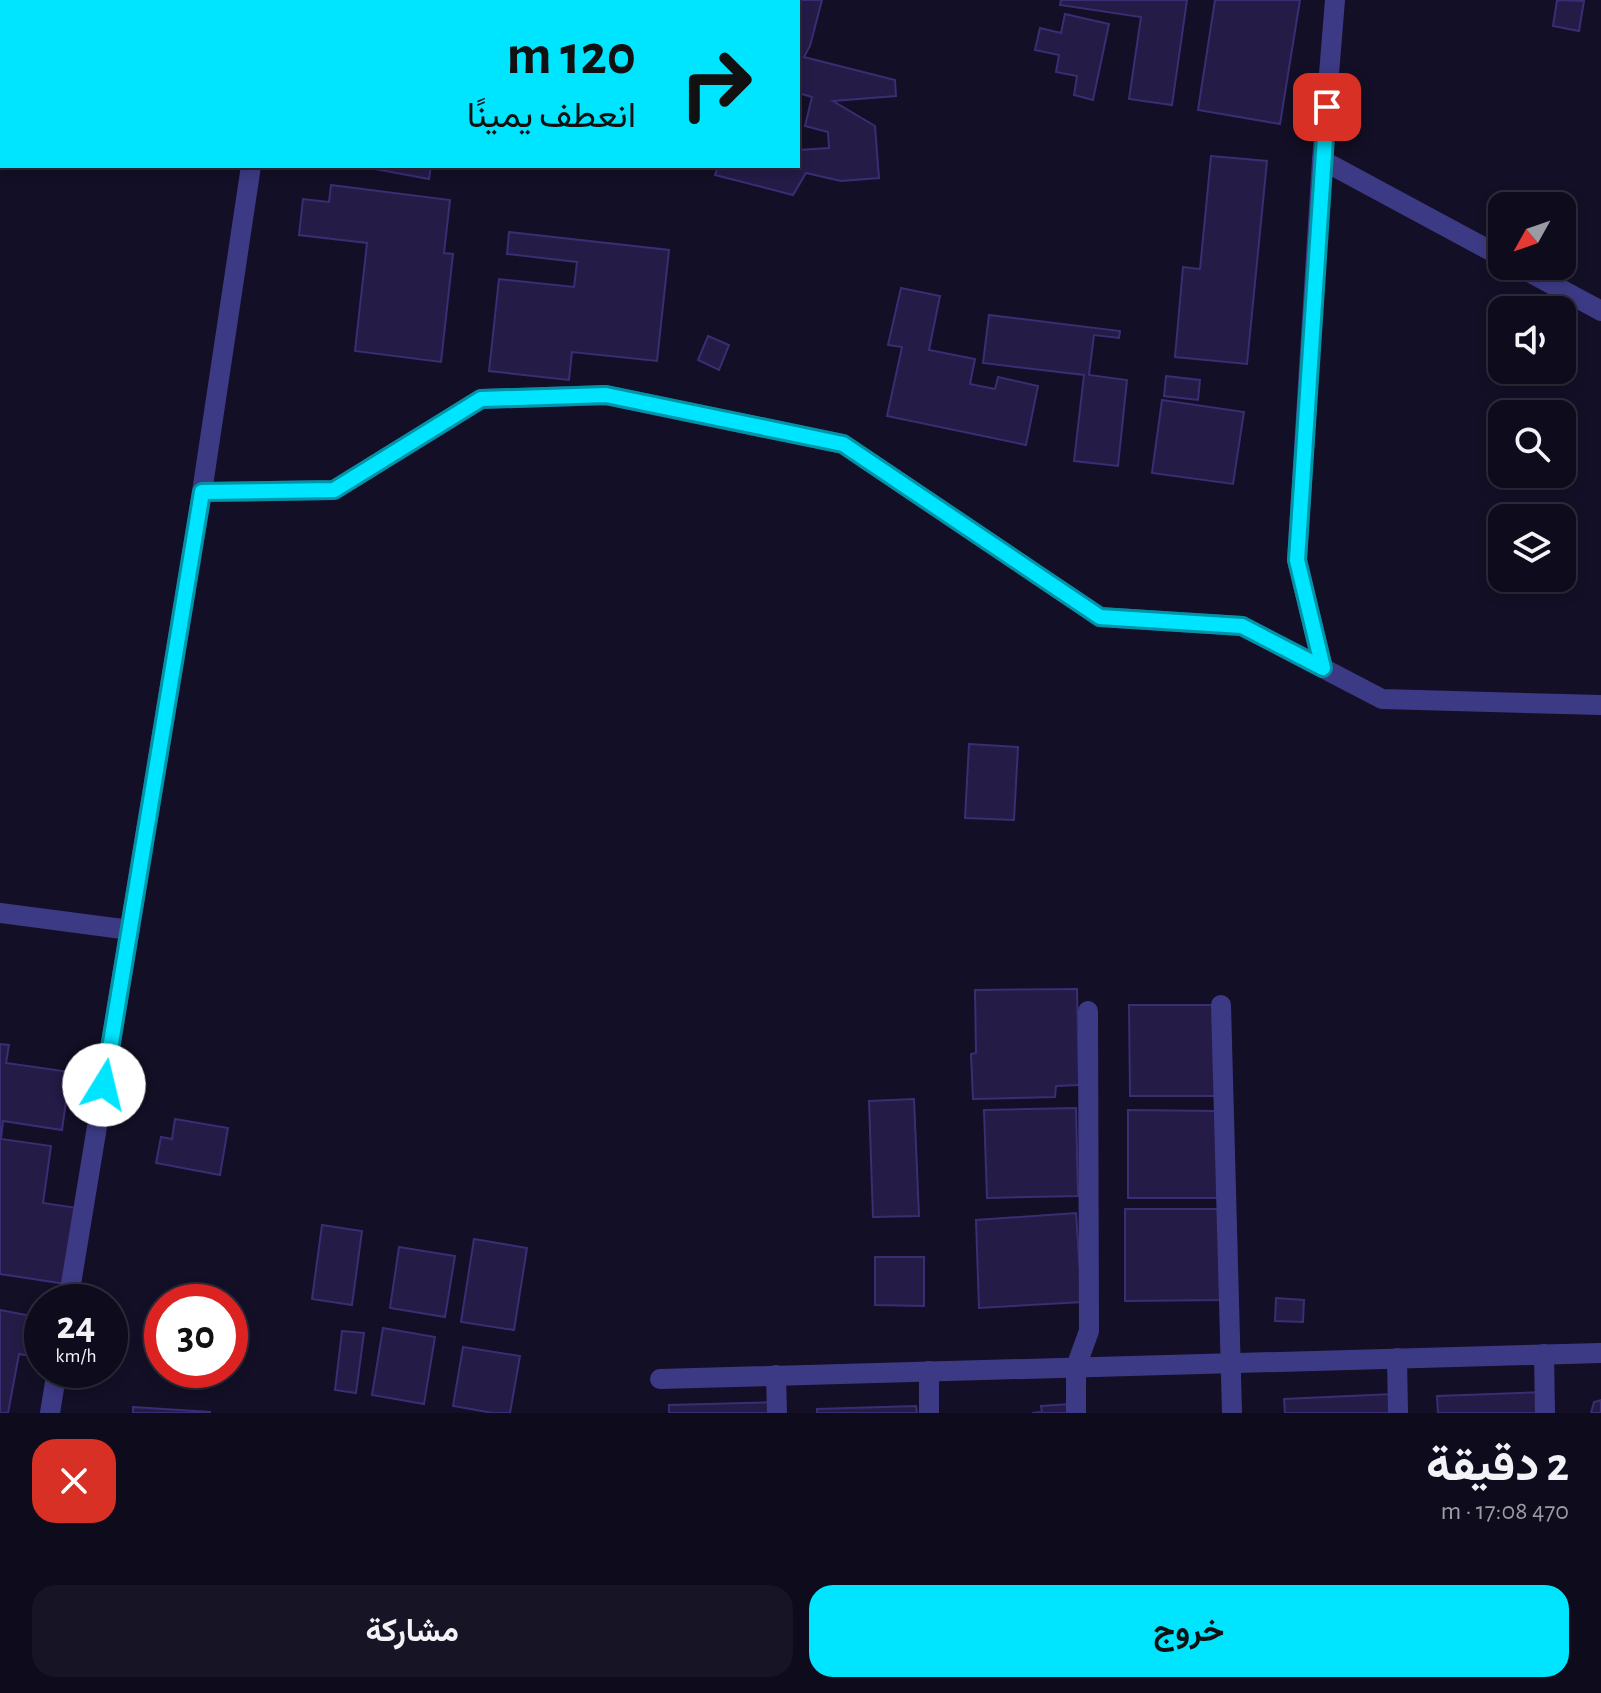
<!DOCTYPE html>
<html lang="ar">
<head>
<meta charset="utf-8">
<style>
  :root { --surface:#0e0b1c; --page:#171425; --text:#f1f3f6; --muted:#9b9ba3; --line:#2e2b3b; --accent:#00e5ff }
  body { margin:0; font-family:"Alegreya Sans",Vazirmatn,sans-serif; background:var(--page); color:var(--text); direction:rtl; height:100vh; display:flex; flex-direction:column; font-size:30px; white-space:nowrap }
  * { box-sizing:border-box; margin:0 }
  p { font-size:26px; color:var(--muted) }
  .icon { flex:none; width:44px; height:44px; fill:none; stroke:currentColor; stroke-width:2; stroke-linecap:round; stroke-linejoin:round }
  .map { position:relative; height:1413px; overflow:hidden; direction:ltr }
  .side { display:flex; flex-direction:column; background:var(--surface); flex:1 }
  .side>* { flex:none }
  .guide { position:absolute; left:0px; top:0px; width:800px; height:168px; box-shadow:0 4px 12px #0003,0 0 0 2px var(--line); direction:rtl; background:#00e5ff; color:#111; overflow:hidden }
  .needle { width:52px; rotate:230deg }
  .buttons { position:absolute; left:1488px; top:192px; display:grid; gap:16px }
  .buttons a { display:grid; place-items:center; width:88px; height:88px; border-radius:16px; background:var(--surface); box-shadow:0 4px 12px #0003,0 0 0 2px var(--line); font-size:40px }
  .speed { position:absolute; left:24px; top:1284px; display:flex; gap:16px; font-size:40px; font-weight:700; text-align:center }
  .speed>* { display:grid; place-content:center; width:104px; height:104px; border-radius:50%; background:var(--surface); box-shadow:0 4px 12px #0003,0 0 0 2px var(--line); line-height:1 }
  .speed small { font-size:20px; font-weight:400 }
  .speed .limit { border:12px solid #d22; background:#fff; color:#111 }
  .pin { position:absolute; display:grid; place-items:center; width:68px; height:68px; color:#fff; margin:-34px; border-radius:16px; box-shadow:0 4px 12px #0006 }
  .me { position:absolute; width:88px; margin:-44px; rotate:9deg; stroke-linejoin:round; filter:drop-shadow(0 0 6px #0008) }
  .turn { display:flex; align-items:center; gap:28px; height:168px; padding:0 32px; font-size:36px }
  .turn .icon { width:104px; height:104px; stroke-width:2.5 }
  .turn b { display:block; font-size:56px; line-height:68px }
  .round { display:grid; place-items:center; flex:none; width:84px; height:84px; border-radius:24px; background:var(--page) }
  .summary { display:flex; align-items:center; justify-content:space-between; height:136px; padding:0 32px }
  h1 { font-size:48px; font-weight:700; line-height:60px }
  .cta { display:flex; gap:16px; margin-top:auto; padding:16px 32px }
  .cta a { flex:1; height:92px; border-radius:24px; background:var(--accent); color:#111; font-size:32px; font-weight:700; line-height:92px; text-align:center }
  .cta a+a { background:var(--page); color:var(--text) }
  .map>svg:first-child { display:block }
</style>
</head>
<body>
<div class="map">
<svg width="1601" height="1413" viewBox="0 0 1601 1413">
  <rect width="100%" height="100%" fill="#130f26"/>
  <g fill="#241b47" stroke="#3b2d73" stroke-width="2">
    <path d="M 530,0 L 599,0 L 598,2 Z"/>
    <path d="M 613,0 L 676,0 L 612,2 Z"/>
    <path d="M 773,0 L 822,0 L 810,46 L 804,57 L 895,80 L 896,96 L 833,101 L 875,126 L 879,178 L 841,181 L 806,173 L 793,195 L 715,175 L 718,166 L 798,166 L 798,150 L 829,148 L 828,132 L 805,126 L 812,97 L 798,93 L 798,2 L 762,2 Z"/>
    <path d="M 1061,0 L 1187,0 L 1172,105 L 1129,99 L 1141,17 L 1060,5 Z"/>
    <path d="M 1215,0 L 1300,0 L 1280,124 L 1198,110 Z"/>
    <path d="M 1557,0 L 1584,1 L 1579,31 L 1553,26 Z"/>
    <path d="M 1065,14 L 1109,24 L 1093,100 L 1074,95 L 1077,76 L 1056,72 L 1059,55 L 1035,50 L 1040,28 L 1061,33 Z"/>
    <path d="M 1211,156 L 1267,161 L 1247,364 L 1175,357 L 1183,267 L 1200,269 Z"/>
    <path d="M 359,166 L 431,166 L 429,179 Z"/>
    <path d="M 331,185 L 450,200 L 444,253 L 453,254 L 441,362 L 355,351 L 367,243 L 299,235 L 303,199 L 329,202 Z"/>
    <path d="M 509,232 L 669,250 L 657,361 L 572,352 L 569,380 L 489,371 L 499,279 L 574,287 L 577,262 L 507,254 Z"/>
    <path d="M 901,288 L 940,296 L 929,350 L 975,359 L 970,384 L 995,389 L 998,377 L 1038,386 L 1026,445 L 887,416 L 902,347 L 888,345 Z"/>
    <path d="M 989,315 L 1120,331 L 1119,338 L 1094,335 L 1089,375 L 1127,380 L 1118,466 L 1074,461 L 1084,375 L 983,363 Z"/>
    <path d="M 708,336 L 729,345 L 719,370 L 698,360 Z"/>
    <path d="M 1166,376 L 1200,380 L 1198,400 L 1164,396 Z"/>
    <path d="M 1162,400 L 1244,412 L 1233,484 L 1152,473 Z"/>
    <path d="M 969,744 L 1018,747 L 1014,820 L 965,818 Z"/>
    <path d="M 1077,989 L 1079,1085 L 1056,1086 L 1055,1097 L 973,1099 L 971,1054 L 976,1053 L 975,990 Z"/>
    <path d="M 1129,1005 L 1217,1005 L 1217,1096 L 1130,1096 Z"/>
    <path d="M 0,1044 L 9,1045 L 6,1063 L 70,1072 L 62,1130 L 3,1121 L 1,1139 L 51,1146 L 43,1203 L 77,1208 L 66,1284 L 0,1274 Z"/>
    <path d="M 914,1099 L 919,1216 L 873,1217 L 869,1101 Z"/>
    <path d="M 1076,1108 L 1078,1196 L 987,1198 L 984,1110 Z"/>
    <path d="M 1128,1110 L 1218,1111 L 1217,1198 L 1128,1198 Z"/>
    <path d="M 175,1119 L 228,1128 L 220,1175 L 156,1163 L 161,1137 L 172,1139 Z"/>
    <path d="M 1125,1209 L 1222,1209 L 1223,1300 L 1125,1301 Z"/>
    <path d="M 1076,1213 L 1082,1302 L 979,1308 L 976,1220 Z"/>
    <path d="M 322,1225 L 362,1231 L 352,1305 L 312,1299 Z"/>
    <path d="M 474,1239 L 527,1248 L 514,1330 L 461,1322 Z"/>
    <path d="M 399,1247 L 455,1256 L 445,1317 L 390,1308 Z"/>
    <path d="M 875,1257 L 924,1257 L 924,1306 L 875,1305 Z"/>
    <path d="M 1276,1298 L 1304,1300 L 1303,1322 L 1275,1321 Z"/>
    <path d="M 0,1310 L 42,1318 L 42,1358 L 19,1354 L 8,1413 L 0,1413 Z"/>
    <path d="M 383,1328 L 435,1337 L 424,1404 L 372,1395 Z"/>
    <path d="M 342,1331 L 364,1333 L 356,1393 L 335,1390 Z"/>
    <path d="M 463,1347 L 520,1356 L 510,1413 L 493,1413 L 453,1406 Z"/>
    <path d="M 1544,1392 L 1545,1413 L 1438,1413 L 1437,1396 Z"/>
    <path d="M 1393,1394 L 1394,1413 L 1285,1413 L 1284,1399 Z"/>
    <path d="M 1601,1400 L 1601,1413 L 1591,1413 L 1594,1402 Z"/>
    <path d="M 781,1402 L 781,1413 L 669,1413 L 669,1405 Z"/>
    <path d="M 1070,1404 L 1071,1413 L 1032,1413 L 1042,1412 L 1041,1406 Z"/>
    <path d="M 916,1406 L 917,1413 L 817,1413 L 817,1409 Z"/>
    <path d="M 133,1407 L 210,1412 L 210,1413 L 133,1413 Z"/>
  </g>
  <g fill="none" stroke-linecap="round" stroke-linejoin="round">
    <g stroke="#3d3a85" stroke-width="20">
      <path d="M 1335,0 L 1322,160 L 1502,257"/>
      <path d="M 276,2 L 276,0"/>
      <path d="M 1322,160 L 1297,560 L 1323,668"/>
      <path d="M 251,166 L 202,492 L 334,490 L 481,399 L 606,395 L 843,444 L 1100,617 L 1242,626 L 1382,699 L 1601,705"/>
      <path d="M 1518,266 L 1601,311"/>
      <path d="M 0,913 L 130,930"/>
      <path d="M 1221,1005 L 1232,1413"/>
      <path d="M 68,1302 L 202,492"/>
      <path d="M 1544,1354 L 1545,1413"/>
      <path d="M 1397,1358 L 1398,1413"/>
      <path d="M 929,1371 L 929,1413"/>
      <path d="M 776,1375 L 777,1413"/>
      <path d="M 660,1379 L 1601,1353"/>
      <path d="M 50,1413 L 57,1370"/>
      <path d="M 1076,1413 L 1076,1367 L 1089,1331 L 1088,1011"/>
    </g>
  </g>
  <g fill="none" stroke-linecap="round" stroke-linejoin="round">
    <defs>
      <path id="route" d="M 104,1085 L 202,492 L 334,490 L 481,399 L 606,395 L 843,444 L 1100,617 L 1242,626 L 1323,668 L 1297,560 L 1327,107"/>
    </defs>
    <use href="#route" stroke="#0095a6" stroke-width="20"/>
    <use href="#route" stroke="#00e5ff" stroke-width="14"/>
  </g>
</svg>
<div class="buttons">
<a><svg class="needle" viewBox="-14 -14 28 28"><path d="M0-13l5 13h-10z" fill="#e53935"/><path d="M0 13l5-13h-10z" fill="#9b9ba3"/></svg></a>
<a><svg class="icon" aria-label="sound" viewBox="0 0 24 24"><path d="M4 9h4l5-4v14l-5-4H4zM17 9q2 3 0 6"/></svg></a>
<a><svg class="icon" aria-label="search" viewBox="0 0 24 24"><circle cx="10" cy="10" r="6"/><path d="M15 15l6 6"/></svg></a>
<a><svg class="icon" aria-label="layers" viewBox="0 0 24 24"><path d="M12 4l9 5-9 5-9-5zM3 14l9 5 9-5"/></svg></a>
</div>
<div class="speed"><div>24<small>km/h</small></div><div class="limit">30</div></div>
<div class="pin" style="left:1327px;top:107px;background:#d93025"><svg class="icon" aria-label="arrive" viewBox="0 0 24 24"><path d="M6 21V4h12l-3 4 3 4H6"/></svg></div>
<svg class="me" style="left:104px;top:1085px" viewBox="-20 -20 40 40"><circle r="19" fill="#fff"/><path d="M0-13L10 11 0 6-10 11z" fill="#00e5ff"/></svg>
<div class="guide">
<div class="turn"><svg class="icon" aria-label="right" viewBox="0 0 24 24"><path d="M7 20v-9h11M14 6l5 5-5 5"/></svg><div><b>120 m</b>انعطف يمينًا</div></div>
</div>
</div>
<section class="side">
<div class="summary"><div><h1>2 دقيقة</h1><p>470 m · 17:08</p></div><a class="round" style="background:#d93025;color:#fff"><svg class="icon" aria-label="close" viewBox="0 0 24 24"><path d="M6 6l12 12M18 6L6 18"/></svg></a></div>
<div class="cta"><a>خروج</a><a>مشاركة</a></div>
</section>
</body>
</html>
